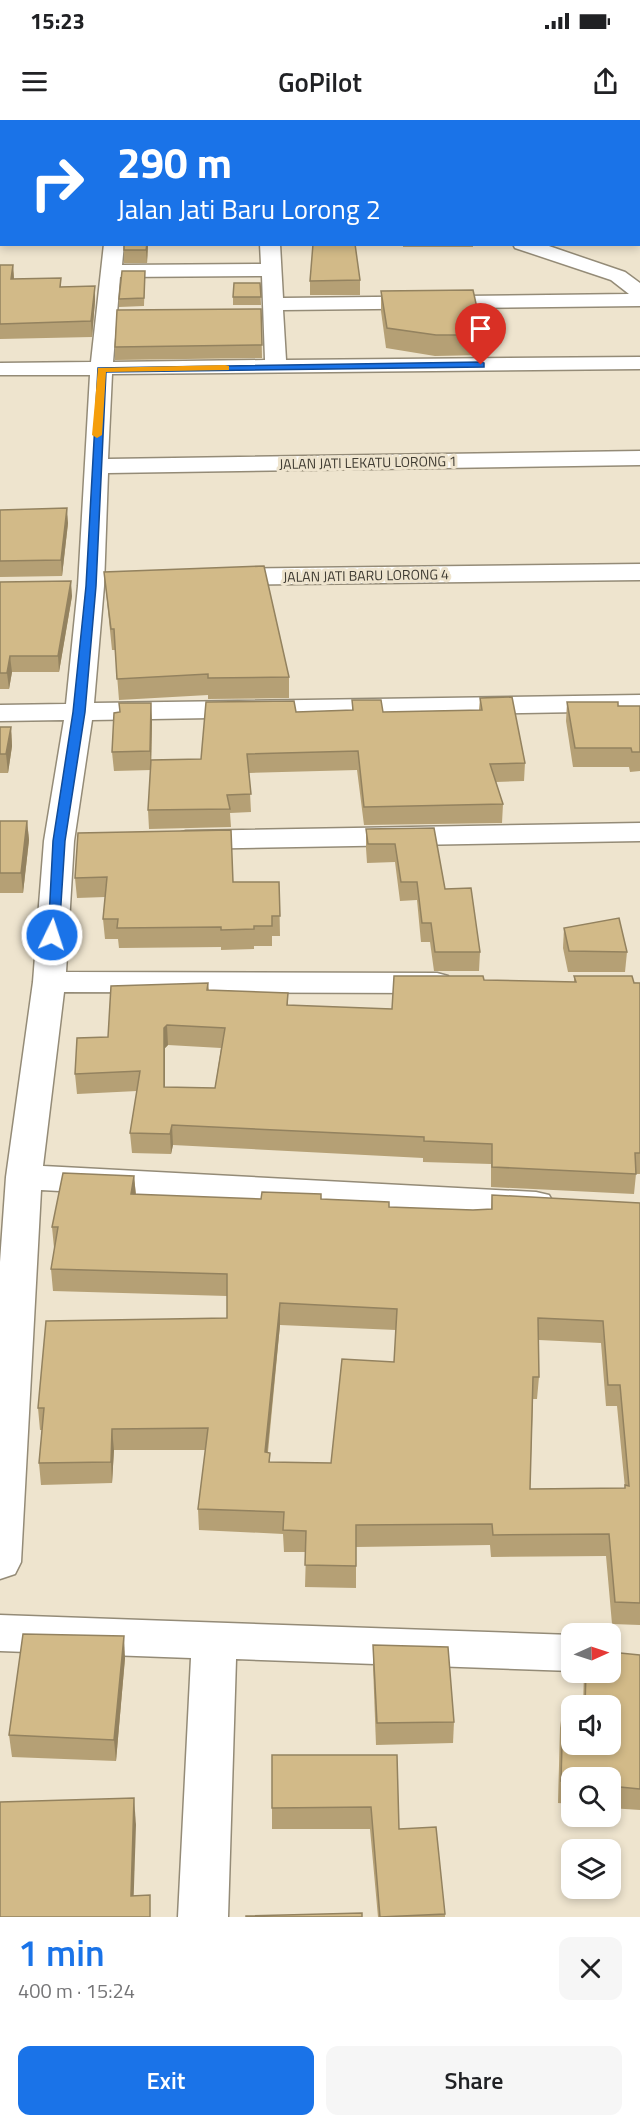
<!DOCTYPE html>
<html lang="en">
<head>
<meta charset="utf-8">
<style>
  :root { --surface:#fff; --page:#f6f6f6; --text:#202124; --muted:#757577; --accent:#1a73e8 }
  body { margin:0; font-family:"Titillium Web",sans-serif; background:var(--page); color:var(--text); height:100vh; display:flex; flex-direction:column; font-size:22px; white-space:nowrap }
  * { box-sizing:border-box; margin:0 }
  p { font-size:20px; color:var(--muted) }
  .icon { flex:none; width:33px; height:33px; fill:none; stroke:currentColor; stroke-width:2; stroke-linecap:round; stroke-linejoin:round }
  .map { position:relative; height:1797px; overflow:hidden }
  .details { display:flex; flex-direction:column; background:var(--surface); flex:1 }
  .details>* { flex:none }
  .top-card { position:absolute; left:0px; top:0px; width:640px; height:126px; box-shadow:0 3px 9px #0003; background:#1a73e8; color:#fff; overflow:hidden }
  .needle { width:39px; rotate:87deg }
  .buttons { position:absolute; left:561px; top:1503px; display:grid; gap:12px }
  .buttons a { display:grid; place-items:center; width:60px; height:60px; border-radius:12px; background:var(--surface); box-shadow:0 3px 9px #0003; font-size:30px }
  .pin { position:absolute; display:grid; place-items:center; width:51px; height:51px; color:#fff; margin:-62px -26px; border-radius:50% 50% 50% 0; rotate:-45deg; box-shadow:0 0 6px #0007 }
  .pin .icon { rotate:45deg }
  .me { position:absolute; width:66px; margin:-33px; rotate:4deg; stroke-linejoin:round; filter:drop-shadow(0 0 4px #0008) }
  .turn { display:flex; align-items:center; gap:21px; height:126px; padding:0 18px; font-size:27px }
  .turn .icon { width:78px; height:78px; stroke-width:2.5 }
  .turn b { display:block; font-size:42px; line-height:51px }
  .round { display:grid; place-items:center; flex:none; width:63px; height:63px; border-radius:12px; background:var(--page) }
  .summary { display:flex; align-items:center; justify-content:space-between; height:102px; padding:0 18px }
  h1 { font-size:36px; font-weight:600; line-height:45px; color:var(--accent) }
  .action { display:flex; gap:12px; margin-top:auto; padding:12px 18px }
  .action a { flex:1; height:69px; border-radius:12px; background:var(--accent); color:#fff; font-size:24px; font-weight:600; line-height:69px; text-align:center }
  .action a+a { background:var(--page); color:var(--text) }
  .status { display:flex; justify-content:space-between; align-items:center; height:42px; padding:0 30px; background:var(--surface); direction:ltr }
  .status svg { height:16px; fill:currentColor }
  header { display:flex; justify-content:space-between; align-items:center; height:78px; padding:0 18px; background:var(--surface); font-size:27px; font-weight:600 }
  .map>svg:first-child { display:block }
</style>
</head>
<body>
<div class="status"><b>15:23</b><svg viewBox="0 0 49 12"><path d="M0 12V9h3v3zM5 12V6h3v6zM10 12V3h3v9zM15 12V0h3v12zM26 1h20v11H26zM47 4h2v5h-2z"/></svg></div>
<header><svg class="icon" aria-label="menu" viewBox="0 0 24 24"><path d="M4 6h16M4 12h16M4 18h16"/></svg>GoPilot<svg class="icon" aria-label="share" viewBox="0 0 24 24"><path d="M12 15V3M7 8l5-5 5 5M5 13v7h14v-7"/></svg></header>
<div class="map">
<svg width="640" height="1797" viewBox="0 0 640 1797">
  <rect width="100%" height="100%" fill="#eee4ce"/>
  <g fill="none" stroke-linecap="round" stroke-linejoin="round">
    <path stroke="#6c829c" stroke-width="6" d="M 307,0 L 311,2"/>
    <defs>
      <g id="minor">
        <path d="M 173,0 L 189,0 L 190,2 L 173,2 Z"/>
        <rect x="0" y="64" width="2" height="10"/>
        <path d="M 104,124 L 124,124 L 122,145 L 261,144 L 260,124 L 280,124 L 283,178 L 629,174 L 611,160 L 515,128 L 513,124 L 543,124 L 625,152 L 640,163 L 640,186 L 283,190 L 286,240 L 640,237 L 640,249 L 112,254 L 108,339 L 640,331 L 640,345 L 108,353 L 104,466 L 94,583 L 640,575 L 640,591 L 92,600 L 74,721 L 66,852 L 437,853 L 448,856 L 453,863 L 448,870 L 437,873 L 64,872 L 43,1046 L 536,1072 L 549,1075 L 554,1084 L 549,1093 L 536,1096 L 41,1070 L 21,1442 L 15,1454 L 0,1459 L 0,1142 L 6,1057 L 33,862 L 44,721 L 64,600 L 0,601 L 0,585 L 66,584 L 78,466 L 90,255 L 0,255 L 0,243 L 91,242 ZM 262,156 L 265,240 L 113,242 L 120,157 Z"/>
        <path d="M 640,444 L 640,460 L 222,465 L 213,462 L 209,457 L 213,452 L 222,449 Z"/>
        <path d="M 640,703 L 640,721 L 186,729 L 175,726 L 171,720 L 175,714 L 186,711 Z"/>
        <path d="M 0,1495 L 572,1515 L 572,1551 L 236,1539 L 228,1797 L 178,1797 L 191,1538 L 0,1531 Z"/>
      </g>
    </defs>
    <use href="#minor" stroke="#948b77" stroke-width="3"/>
    <use href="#minor" fill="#fff" fill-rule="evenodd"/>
  </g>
  <g fill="#b5a075" fill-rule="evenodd">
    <path d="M 0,0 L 129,0 L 129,2 L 2,2 L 2,10 L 0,10 Z"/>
    <path d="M 124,124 L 148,124 L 147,143 L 124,143 Z"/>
    <rect x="403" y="124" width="70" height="3"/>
    <path d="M 0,145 L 13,145 L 14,159 L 61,158 L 61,167 L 95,181 L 92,217 L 0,219 Z"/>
    <path d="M 145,151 L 144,186 L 119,187 L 119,179 Z"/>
    <path d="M 360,160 L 360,175 L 310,175 L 310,161 Z"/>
    <path d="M 260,163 L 261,185 L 233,185 L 233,177 Z"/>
    <path d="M 381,171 L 483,215 L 482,235 L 435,236 L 386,228 L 381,191 Z"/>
    <path d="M 261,189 L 262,238 L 115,240 L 115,227 Z"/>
    <path d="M 0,390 L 68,403 L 62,456 L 0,457 Z"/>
    <path d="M 104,452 L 289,557 L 289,578 L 208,579 L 208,575 L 119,580 L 115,530 L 112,530 Z"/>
    <path d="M 0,462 L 72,476 L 59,552 L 12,552 L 9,569 L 0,569 Z"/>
    <path d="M 480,578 L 525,643 L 524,661 L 496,662 L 503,684 L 502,703 L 364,705 L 357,650 L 249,653 L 251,692 L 230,693 L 231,707 L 149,709 L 148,690 L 201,639 L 296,592 L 352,590 L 352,580 L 383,592 L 479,590 Z"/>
    <path d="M 567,582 L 618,586 L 640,586 L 640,651 L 630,652 L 629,647 L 573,647 L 566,601 Z"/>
    <path d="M 152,601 L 151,650 L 114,651 L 112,632 Z"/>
    <path d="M 0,607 L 11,607 L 12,626 L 8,653 L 0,653 Z"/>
    <path d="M 0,701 L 27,701 L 29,720 L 23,773 L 0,773 Z"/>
    <path d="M 434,708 L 445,769 L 480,832 L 479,851 L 434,851 L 430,822 L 421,822 L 417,780 L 400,781 L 395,742 L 367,743 L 366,728 L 366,709 Z"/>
    <path d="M 78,713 L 233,762 L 279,762 L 280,816 L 272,816 L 272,826 L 254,826 L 254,829 L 221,830 L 221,827 L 119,828 L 118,819 L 105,819 L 103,799 L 105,777 L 77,778 L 75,758 Z"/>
    <path d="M 564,808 L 627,832 L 625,852 L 568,852 L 563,828 Z"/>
    <path d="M 574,856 L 640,863 L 640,1054 L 636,1054 L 634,1074 L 491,1067 L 491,1044 L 423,1042 L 423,1038 L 173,1025 L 171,1034 L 132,1033 L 130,1013 L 137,971 L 77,974 L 75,954 L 108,917 L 208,863 L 209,870 L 288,873 L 288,885 L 392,889 L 484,860 L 574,862 ZM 168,925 L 221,928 L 215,968 L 165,967 L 165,928 Z"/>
    <path d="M 134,1056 L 136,1075 L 261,1079 L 321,1074 L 321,1080 L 389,1087 L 473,1090 L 491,1089 L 492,1075 L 640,1083 L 640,1505 L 612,1504 L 606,1436 L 491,1437 L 490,1425 L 356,1427 L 356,1468 L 305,1467 L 306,1432 L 284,1432 L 283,1414 L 199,1410 L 198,1389 L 206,1330 L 114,1330 L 112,1363 L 41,1365 L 39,1343 L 42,1310 L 40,1310 L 38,1288 L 227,1198 L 227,1176 L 53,1171 L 51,1149 L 55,1128 L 54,1128 L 52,1107 ZM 280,1205 L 396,1210 L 394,1242 L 331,1343 L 270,1342 L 268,1332 ZM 539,1220 L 601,1223 L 606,1286 L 617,1286 L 625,1368 L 530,1369 L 533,1279 L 537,1279 L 539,1257 Z"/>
    <path d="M 373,1525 L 454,1602 L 453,1623 L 376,1625 L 373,1546 Z"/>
    <path d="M 640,1535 L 640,1690 L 610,1688 L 610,1658 L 572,1658 L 572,1684 L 558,1683 L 560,1608 L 563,1586 L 572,1624 L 610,1586 L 583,1586 L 584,1552 L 610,1552 Z"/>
    <path d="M 125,1538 L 116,1641 L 12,1637 L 9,1615 Z"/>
    <path d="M 397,1635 L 399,1709 L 445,1794 L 445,1797 L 378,1797 L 370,1709 L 272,1709 L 272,1688 Z"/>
  </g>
  <g fill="#93825f">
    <path d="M 147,124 L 148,124 L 147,143 L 146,130 Z"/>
    <path d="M 13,145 L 14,160 L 11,159 Z"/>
    <path d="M 95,166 L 95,181 L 92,217 L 91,201 Z"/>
    <path d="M 67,388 L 68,403 L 62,456 L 61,440 Z"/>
    <path d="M 71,461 L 72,476 L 59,552 L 58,536 Z"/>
    <path d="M 10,536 L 12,552 L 9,569 L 7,553 Z"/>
    <path d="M 151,583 L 152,601 L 151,650 L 150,631 Z"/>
    <path d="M 11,607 L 12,626 L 8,653 L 6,634 Z"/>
    <path d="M 27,701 L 29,720 L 23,773 L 21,753 Z"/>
    <path d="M 167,905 L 168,925 L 165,928 L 165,987 L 164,967 L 164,908 Z"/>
    <path d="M 172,1005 L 173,1025 L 171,1034 L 170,1014 Z"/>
    <path d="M 134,1056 L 136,1077 L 131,1074 Z"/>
    <path d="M 280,1183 L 280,1205 L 265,1354 L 265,1332 Z"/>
    <path d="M 112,1309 L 114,1330 L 112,1363 L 111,1342 Z"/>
    <path d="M 124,1516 L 125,1538 L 116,1641 L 114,1620 Z"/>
    <path d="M 134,1678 L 136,1705 L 133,1797 L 131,1776 Z"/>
  </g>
  <g fill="#d2ba88" stroke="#93825f" stroke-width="1.5" fill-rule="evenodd">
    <rect x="7" y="0" width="122" height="2"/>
    <rect x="189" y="0" width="38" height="2"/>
    <path d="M 124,124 L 147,124 L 146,130 L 124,130 Z"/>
    <path d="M 313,124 L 355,124 L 360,160 L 310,161 Z"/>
    <path d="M 0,145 L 13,145 L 11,159 L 61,158 L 60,167 L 95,166 L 91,201 L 0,204 Z"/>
    <path d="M 122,151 L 145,151 L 144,178 L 119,179 Z"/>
    <path d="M 234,163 L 260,163 L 261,177 L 233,177 Z"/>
    <path d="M 473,170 L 483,215 L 436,215 L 387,208 L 381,171 Z"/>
    <path d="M 261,189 L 262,225 L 115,227 L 117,190 Z"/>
    <path d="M 67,388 L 61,440 L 0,441 L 0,390 Z"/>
    <path d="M 264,446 L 289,557 L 208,558 L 208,554 L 117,559 L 114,509 L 111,509 L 104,452 Z"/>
    <path d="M 71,461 L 58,536 L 10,536 L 7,553 L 0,553 L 0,462 Z"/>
    <path d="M 512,577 L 525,643 L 490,644 L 503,684 L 364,687 L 358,631 L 247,634 L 251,674 L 227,675 L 230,689 L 148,690 L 151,640 L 201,639 L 206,582 L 294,581 L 296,592 L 353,590 L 352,580 L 381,580 L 383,592 L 482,590 L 480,578 Z"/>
    <path d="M 567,582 L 618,582 L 618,586 L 640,586 L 640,632 L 632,632 L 631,628 L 575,628 Z"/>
    <path d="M 119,583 L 151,583 L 150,631 L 112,632 L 114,593 L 120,592 Z"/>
    <path d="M 0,607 L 11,607 L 6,634 L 0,634 Z"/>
    <path d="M 0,701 L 27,701 L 21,753 L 0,753 Z"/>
    <path d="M 434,708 L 445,769 L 471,768 L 480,832 L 435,832 L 431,803 L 422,803 L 417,762 L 401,762 L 395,724 L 368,724 L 366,709 Z"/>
    <path d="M 231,710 L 233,762 L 279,762 L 280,796 L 272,796 L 272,806 L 254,806 L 254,809 L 221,810 L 221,807 L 117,808 L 118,799 L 103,799 L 107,757 L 75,758 L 78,713 Z"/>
    <path d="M 619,798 L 627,832 L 569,831 L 564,808 Z"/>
    <path d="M 394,856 L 483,856 L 484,860 L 576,862 L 574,856 L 632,856 L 634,863 L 640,863 L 640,1033 L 635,1033 L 636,1054 L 492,1047 L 492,1024 L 424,1021 L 424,1017 L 172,1005 L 170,1014 L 130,1013 L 140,951 L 75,954 L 77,918 L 108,917 L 111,866 L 208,863 L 207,870 L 288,873 L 287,885 L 392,889 ZM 167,905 L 225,908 L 215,968 L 164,967 L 164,908 Z"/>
    <path d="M 63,1053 L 134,1056 L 131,1074 L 261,1079 L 262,1072 L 321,1074 L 321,1079 L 389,1082 L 389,1087 L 473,1090 L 492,1089 L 492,1075 L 640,1083 L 640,1483 L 615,1482 L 609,1414 L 493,1415 L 492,1404 L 356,1405 L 356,1446 L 305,1445 L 306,1411 L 283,1410 L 284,1392 L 198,1389 L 208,1308 L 112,1309 L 111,1342 L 39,1343 L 44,1288 L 38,1288 L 46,1201 L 227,1198 L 227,1154 L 51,1149 L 58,1107 L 52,1107 ZM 280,1183 L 397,1189 L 394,1242 L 342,1239 L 331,1343 L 269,1342 L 270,1333 L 265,1332 ZM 538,1198 L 603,1201 L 608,1265 L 620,1265 L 629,1366 L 625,1365 L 625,1368 L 530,1369 L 533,1257 L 539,1257 Z"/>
    <path d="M 23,1514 L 124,1516 L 114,1620 L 9,1615 Z"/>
    <path d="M 373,1525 L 448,1527 L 454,1602 L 377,1603 Z"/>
    <path d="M 610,1532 L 640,1535 L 640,1669 L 610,1666 L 610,1658 L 572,1658 L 572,1662 L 561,1661 L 563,1586 L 572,1587 L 572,1624 L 610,1624 L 610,1586 L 585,1586 L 586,1552 L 610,1552 Z"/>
    <path d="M 272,1635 L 397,1635 L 399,1709 L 436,1707 L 445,1794 L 380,1797 L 371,1687 L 272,1688 Z"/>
    <path d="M 134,1678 L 131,1776 L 150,1775 L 150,1797 L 0,1797 L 0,1682 Z"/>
    <path d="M 362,1793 L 362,1797 L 246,1797 L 246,1796 Z"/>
  </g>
  <path fill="#1a73e8" stroke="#114b97" stroke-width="1.5" d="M 481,242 L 484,243 L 484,247 L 106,252 L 96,466 L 85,592 L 65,721 L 59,815 L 52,819 L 48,818 L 53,721 L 73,592 L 86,466 L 98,248 Z"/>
  <path fill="#f59e0b" d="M 225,245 L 229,246 L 229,250 L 106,252 L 102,315 L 97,318 L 92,315 L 98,248 Z"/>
  <g text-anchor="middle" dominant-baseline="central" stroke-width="6" stroke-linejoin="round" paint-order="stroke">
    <g font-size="14" fill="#403c33" stroke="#eee4ce">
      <text transform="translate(368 342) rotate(-1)">JALAN JATI LEKATU LORONG 1</text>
      <text transform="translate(366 455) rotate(-1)">JALAN JATI BARU LORONG 4</text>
    </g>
  </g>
</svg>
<div class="buttons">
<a><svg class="needle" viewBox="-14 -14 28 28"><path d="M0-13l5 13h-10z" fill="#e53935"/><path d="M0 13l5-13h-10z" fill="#757577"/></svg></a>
<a><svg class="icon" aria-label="sound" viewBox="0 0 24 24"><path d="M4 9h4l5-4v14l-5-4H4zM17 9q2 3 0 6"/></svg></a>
<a><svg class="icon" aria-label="search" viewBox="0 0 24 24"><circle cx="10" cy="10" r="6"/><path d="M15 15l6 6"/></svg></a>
<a><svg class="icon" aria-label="layers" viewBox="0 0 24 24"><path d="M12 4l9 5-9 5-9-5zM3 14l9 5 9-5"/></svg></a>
</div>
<div class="pin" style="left:481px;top:245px;background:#d93025"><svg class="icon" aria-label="arrive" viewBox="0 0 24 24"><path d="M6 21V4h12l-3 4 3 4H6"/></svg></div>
<svg class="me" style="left:52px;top:815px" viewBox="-20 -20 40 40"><circle r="17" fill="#1a73e8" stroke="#fff" stroke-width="3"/><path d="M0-11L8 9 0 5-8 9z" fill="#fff"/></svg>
<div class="top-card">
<div class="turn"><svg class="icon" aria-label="right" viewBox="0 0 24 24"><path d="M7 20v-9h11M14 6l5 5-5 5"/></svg><div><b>290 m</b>Jalan Jati Baru Lorong 2</div></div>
</div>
</div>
<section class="details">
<div class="summary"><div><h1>1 min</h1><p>400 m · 15:24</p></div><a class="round"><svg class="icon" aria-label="close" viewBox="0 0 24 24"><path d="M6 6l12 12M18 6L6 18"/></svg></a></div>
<div class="action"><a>Exit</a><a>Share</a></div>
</section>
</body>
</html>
